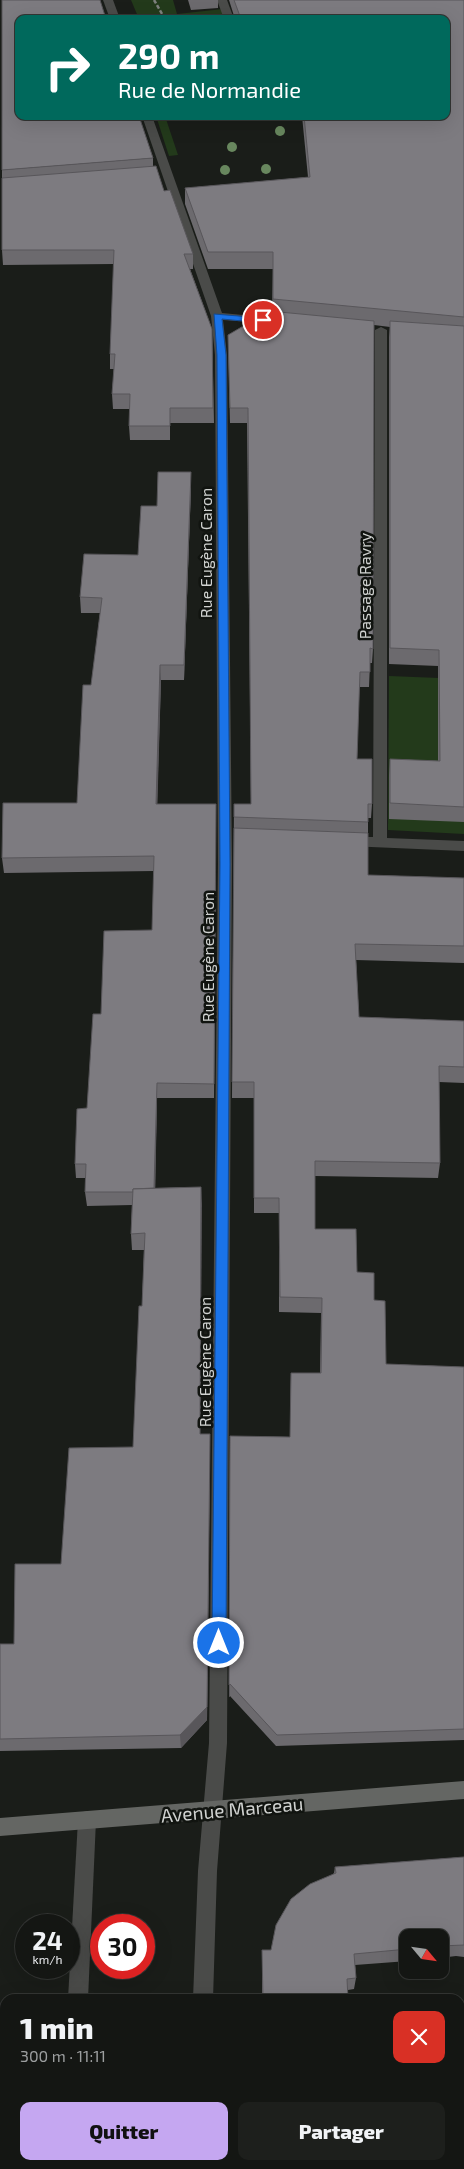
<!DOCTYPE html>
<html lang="fr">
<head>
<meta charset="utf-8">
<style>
  :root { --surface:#141613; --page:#1d1f1c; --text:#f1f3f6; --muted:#9d9fa0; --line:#333533; --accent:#c5a7f1 }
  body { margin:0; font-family:"Exo 2",sans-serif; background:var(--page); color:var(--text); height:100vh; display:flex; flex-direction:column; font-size:19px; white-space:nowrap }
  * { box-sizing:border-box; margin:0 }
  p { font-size:16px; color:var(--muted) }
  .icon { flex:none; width:28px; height:28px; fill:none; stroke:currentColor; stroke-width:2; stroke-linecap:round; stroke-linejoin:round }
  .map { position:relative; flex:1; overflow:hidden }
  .details { position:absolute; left:0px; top:1994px; width:465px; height:176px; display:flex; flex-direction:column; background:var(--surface); border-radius:15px 15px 0 0; box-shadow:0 5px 20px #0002,0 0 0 1px var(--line) }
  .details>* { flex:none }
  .banner { position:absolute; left:15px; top:15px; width:435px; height:105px; border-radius:10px; box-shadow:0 5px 20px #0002,0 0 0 1px var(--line); background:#00695c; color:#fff; overflow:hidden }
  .needle { width:32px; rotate:119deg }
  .controls { position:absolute; left:399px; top:1929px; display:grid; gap:10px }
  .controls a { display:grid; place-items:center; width:50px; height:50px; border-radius:10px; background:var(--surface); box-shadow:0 5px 20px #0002,0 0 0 1px var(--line); font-size:25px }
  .speed { position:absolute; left:15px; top:1914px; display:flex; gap:10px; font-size:25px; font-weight:700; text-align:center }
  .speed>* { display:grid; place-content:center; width:65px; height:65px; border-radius:50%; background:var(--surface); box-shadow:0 5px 20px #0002,0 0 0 1px var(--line); line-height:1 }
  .speed small { font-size:12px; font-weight:400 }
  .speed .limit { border:8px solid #d22; background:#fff; color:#111 }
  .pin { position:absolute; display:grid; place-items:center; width:42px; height:42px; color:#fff; margin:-21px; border:2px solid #fff; border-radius:50%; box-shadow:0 1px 5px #0007 }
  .me { position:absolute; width:55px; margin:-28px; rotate:0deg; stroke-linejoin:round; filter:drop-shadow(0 0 4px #0008) }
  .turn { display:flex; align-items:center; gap:18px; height:105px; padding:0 20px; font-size:22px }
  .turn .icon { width:65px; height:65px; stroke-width:2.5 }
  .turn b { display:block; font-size:35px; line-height:42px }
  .round { display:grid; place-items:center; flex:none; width:52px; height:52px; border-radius:10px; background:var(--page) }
  .overview { display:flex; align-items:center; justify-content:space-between; height:85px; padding:0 20px }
  h1 { font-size:30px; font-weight:800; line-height:38px }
  .primary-button { display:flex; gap:10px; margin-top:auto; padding:10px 20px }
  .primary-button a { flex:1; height:58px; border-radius:10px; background:var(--accent); color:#111; font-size:20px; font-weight:800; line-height:58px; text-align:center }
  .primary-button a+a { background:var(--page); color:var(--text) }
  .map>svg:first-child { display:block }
</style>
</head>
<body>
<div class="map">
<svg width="464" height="2169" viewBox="0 0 464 2169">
  <rect width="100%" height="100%" fill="#1a1d19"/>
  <g fill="#233a1b">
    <path d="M 131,0 L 173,0 L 177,14 L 223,9 L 226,19 L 139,19 Z"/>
    <path d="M 156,116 L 165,116 L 178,155 L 169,156 Z"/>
    <path d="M 389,676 L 464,679 L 464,834 L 388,830 Z"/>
  </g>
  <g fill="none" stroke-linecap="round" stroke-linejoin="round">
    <path stroke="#7d807d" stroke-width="2.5" stroke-dasharray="4 2" stroke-linecap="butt" d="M 154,0 L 165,19"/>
    <g fill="#4a4b49" fill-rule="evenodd">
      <path d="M 103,0 L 113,0 L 120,19 L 110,19 Z"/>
      <path d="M 217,0 L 227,0 L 234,19 L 224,19 Z"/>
      <path d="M 142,116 L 152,116 L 222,313 L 276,318 L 282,321 L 276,324 L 223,320 L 227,355 L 232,864 L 227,1743 L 217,1871 L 213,1999 L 193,1999 L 198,1871 L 209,1743 L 218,864 L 215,355 L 211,316 Z"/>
      <path d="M 381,327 L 387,330 L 387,838 L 464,841 L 464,851 L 348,846 L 343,845 L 341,841 L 343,837 L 373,837 L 375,330 Z"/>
      <path d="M 87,1811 L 94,1813 L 96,1820 L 88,1999 L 68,1999 L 78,1820 L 80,1813 Z"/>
      <path d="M 57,2165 L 77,2165 L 76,2169 L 56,2169 Z"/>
      <rect x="191" y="2165" width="20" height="4"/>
    </g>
    <path fill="#646663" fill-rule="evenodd" d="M 464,1781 L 464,1799 L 0,1836 L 0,1818 Z"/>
  </g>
  <g fill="#68875e">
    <circle cx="280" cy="131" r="5"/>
    <circle cx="232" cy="147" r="5"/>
    <circle cx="266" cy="169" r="5"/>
    <circle cx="225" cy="170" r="5"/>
  </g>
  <g fill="#6c6a6e">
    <path d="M 188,0 L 218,0 L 218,8 L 191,10 Z"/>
    <path d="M 229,0 L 464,0 L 464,822 L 389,819 L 389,775 L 390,759 L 438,761 L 438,666 L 389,664 L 389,337 L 390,327 L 374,325 L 373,649 L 372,663 L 370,663 L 369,687 L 359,687 L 357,759 L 372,804 L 371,818 L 368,818 L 368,875 L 464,878 L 464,963 L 356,960 L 359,1017 L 464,1021 L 464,1083 L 439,1082 L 440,1163 L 438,1178 L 315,1176 L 315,1229 L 357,1272 L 374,1300 L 386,1364 L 464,1367 L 464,1740 L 276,1746 L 230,1696 L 229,1697 L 230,1436 L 290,1437 L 291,1373 L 320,1373 L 321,1313 L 279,1312 L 279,1213 L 254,1213 L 254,1098 L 232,1098 L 234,804 L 251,804 L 247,423 L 230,423 L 228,335 L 272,311 L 273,269 L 208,269 L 185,204 L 185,188 L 308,177 L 302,116 L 446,116 L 446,19 L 235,19 Z"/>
    <path d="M 153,158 L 153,167 L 193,254 L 193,269 L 190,269 L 212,329 L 214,423 L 170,423 L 170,440 L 130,440 L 129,426 L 130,409 L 113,409 L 112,394 L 114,369 L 110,369 L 110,354 L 114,264 L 3,265 L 2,250 L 2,170 Z"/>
    <path d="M 191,488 L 184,680 L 161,680 L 157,804 L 216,804 L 214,1098 L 157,1098 L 155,1188 L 201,1187 L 200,1434 L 210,1434 L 210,1449 L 207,1720 L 181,1748 L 0,1751 L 0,1644 L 14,1644 L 61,1564 L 133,1447 L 142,1306 L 144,1250 L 132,1250 L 131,1234 L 132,1205 L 87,1206 L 85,1192 L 85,1178 L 76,1178 L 75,1164 L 87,1108 L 101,1014 L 152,930 L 154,871 L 4,873 L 2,858 L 77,803 L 100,613 L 81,613 L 80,597 L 138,555 L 157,506 Z"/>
    <path d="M 464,1857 L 464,1957 L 456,1956 L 440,1958 L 440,1938 L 408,1938 L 408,1961 L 355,1965 L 356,1978 L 354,1989 L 348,1990 L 348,1999 L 262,1999 L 262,1950 L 271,1950 L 334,1873 L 335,1867 Z"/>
  </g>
  <g fill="#58565a">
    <path d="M 191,472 L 191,488 L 184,680 L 184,665 Z"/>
    <path d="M 160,665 L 161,680 L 157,819 L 156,804 Z"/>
    <path d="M 157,1083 L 157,1098 L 155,1205 L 154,1192 Z"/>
    <path d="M 201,1187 L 202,1204 L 200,1449 L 200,1434 Z"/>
    <path d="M 210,1434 L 207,1720 L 181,1748 L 180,1735 Z"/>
    <path d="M 230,1684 L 230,1696 L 229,1697 L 229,1685 Z"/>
    <rect x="15" y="2165" width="3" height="4"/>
  </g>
  <g fill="#7d7b80" stroke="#58565a">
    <path d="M 2,0 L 100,0 L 106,19 L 19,19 L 19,116 L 139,116 L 153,158 L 2,170 Z"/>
    <path d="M 234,0 L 464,0 L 464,317 L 273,299 L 273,252 L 208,252 L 185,188 L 310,177 L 304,116 L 446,116 L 446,19 L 241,19 Z"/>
    <path d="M 156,166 L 164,191 L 170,190 L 193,254 L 184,254 L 212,329 L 213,408 L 170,408 L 170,426 L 129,426 L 130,394 L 112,394 L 115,354 L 110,354 L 114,250 L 2,250 L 2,178 Z"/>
    <path d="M 269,311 L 374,321 L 373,649 L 370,648 L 370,672 L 360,672 L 357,759 L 372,759 L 372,804 L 368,804 L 368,822 L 234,817 L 234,804 L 251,804 L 248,408 L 230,408 L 228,335 Z"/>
    <path d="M 390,321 L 464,326 L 464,807 L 390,803 L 390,759 L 440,761 L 439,650 L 390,648 Z"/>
    <path d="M 158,472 L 191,472 L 184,665 L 160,665 L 156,804 L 216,804 L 214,1084 L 157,1083 L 154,1188 L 133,1189 L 133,1192 L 85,1192 L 86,1164 L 75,1164 L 77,1109 L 87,1108 L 93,1014 L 101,1014 L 104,931 L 152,930 L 154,856 L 2,858 L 3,803 L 77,803 L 83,685 L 91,685 L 102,598 L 80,597 L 84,554 L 138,555 L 141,506 L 157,506 Z"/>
    <path d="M 234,828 L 368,833 L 368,875 L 464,878 L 464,946 L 355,944 L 359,1017 L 464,1021 L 464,1067 L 439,1066 L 440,1163 L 315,1161 L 315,1229 L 356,1229 L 357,1272 L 374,1273 L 374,1300 L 385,1301 L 386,1364 L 464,1367 L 464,1729 L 277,1735 L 230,1684 L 229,1685 L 230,1436 L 290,1437 L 291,1373 L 321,1373 L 322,1298 L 280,1297 L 279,1198 L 254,1198 L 254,1082 L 232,1082 Z"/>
    <path d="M 201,1187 L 200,1434 L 210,1434 L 207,1707 L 180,1735 L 0,1739 L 0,1644 L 14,1644 L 15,1564 L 61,1564 L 69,1448 L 133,1447 L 139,1306 L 142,1306 L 145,1233 L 131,1234 L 133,1189 Z"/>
    <path d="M 464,1857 L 464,1945 L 440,1946 L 440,1938 L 408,1938 L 408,1949 L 354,1954 L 356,1978 L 347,1979 L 348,1999 L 263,1999 L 262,1950 L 271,1950 L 276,1925 L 291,1899 L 310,1884 L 336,1873 L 335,1867 Z"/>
    <path d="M 0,2024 L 5,2024 L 5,2165 L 15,2165 L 15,2169 L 0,2169 Z"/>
    <path d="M 264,2165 L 356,2165 L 357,2169 L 264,2169 Z"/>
  </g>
  <path fill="#1a73e8" stroke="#114b97" d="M 214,314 L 263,318 L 267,320 L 263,323 L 222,319 L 226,355 L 230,864 L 226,1643 L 224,1648 L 219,1650 L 214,1648 L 212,1643 L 220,864 L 217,355 Z"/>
  <g text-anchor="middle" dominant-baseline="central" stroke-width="5" stroke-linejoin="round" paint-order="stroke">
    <g font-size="16" fill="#d0d2d0" stroke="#111410">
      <text transform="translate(205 553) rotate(-90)">Rue Eugène Caron</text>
      <text transform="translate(364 586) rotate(-90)">Passage Ravry</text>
      <text transform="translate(207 957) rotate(-90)">Rue Eugène Caron</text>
      <text transform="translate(204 1362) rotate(-90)">Rue Eugène Caron</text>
    </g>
    <g font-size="19" fill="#d0d2d0" stroke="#111410">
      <text transform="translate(232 1809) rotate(-5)">Avenue Marceau</text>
    </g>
  </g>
</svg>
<div class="controls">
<a><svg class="needle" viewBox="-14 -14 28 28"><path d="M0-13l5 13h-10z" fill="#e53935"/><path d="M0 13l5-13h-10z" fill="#9d9fa0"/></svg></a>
</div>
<div class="speed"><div>24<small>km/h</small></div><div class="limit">30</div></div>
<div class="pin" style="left:263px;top:320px;background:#d93025"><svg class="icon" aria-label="arrive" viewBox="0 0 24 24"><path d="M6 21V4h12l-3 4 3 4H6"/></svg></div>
<svg class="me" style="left:219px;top:1643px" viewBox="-20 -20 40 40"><circle r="17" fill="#1a73e8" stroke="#fff" stroke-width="3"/><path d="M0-11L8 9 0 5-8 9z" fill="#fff"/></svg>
<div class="banner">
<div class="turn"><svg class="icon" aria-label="right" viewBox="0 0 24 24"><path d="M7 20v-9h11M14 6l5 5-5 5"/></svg><div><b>290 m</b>Rue de Normandie</div></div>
</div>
<section class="details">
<div class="overview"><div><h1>1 min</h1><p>300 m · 11:11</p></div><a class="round" style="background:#d93025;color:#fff"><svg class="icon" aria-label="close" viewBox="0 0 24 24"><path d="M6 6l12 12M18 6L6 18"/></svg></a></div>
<div class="primary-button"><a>Quitter</a><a>Partager</a></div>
</section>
</div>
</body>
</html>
